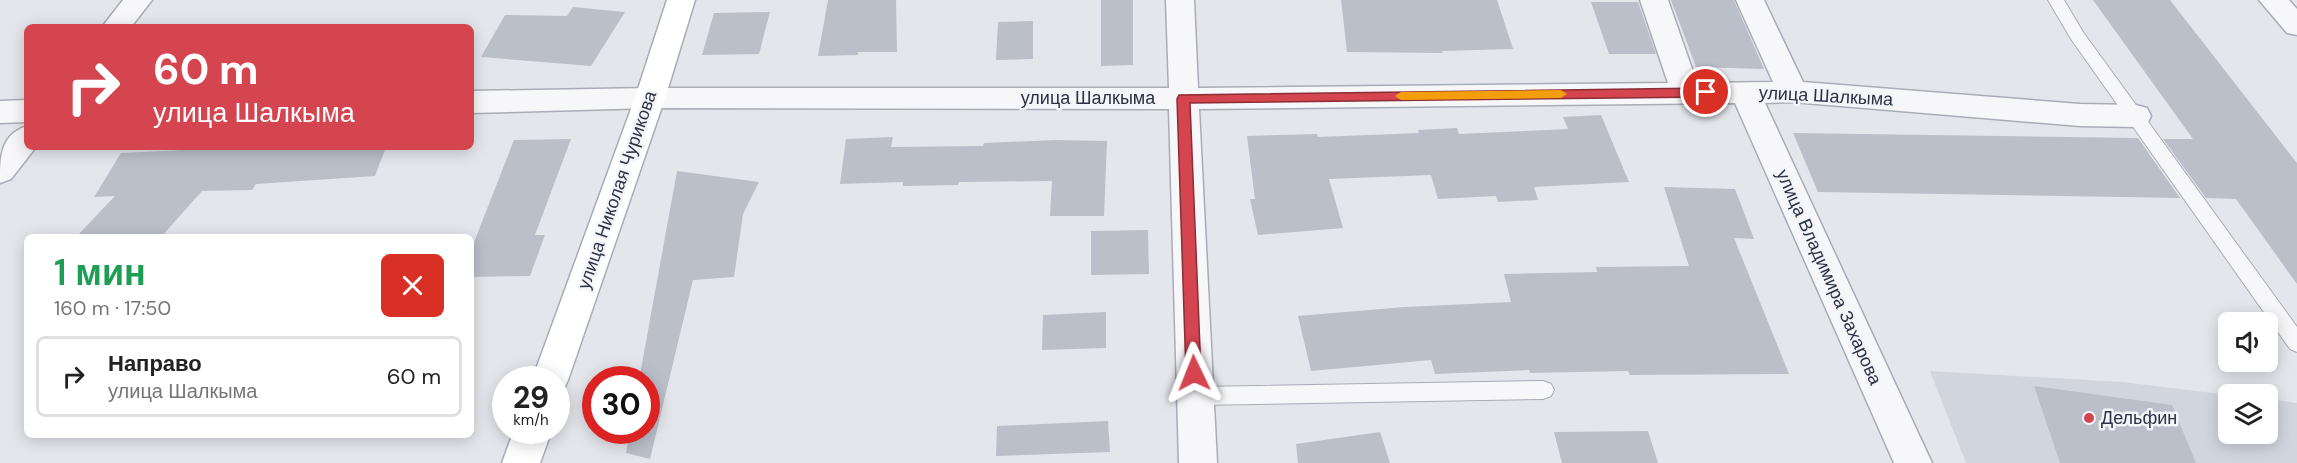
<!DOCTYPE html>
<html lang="ru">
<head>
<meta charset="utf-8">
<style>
  :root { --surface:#fff; --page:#f2f2f2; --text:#222; --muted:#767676; --line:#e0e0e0 }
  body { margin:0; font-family:"DM Sans",sans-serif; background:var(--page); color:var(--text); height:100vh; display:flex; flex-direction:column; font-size:22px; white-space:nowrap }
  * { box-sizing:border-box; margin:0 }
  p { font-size:20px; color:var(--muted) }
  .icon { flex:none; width:33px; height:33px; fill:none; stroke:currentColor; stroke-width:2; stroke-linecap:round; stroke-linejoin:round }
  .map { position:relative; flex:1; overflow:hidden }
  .details { position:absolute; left:24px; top:234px; width:450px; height:204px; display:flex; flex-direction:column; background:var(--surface); border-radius:9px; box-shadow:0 3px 15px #0003 }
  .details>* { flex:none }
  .top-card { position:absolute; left:24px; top:24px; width:450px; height:126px; border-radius:9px; box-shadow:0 3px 15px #0003; background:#d44550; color:#fff; overflow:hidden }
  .tools { position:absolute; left:2218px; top:312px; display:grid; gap:12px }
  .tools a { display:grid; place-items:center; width:60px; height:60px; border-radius:9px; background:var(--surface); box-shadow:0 3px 15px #0003; font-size:30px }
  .speed { position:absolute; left:492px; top:366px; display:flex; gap:12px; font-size:30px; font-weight:700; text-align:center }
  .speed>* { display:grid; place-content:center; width:78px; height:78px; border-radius:50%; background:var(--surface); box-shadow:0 3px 15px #0003; line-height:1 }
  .speed small { font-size:15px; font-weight:400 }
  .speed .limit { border:9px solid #d22; background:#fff; color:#111 }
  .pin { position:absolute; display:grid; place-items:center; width:51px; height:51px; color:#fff; margin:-26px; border:3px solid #fff; border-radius:50%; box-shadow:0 2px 6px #0007 }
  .me { position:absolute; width:66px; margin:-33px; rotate:358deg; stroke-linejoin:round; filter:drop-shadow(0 0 4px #0008) }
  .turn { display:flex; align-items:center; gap:21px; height:126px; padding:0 30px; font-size:27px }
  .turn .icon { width:78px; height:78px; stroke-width:2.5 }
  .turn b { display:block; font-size:42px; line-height:51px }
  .round { display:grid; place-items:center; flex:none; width:63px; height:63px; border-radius:9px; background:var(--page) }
  .overview { display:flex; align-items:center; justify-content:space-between; height:102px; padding:0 30px }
  h1 { font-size:36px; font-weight:600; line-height:45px; color:#1e9e55 }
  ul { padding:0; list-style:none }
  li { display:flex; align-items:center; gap:18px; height:81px; margin:0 12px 9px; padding:0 18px; border:3px solid var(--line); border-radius:9px }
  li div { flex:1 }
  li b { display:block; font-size:22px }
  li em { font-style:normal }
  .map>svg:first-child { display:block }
</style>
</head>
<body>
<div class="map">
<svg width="2297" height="463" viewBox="0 0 2297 463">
  <rect width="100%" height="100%" fill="#e4e6ec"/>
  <path fill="#d1d5de" d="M 1930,371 L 2122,382 L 2229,395 L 2229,434 L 2268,434 L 2268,399 L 2297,403 L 2297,463 L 1966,463 Z"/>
  <g fill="#babfca">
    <path d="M 828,0 L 896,0 L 897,52 L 858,52 L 858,55 L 818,56 Z"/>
    <path d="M 1101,0 L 1133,0 L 1133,65 L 1101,66 Z"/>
    <path d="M 1341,0 L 1497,0 L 1513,49 L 1442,51 L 1443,53 L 1347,52 Z"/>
    <path d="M 1671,0 L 1734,0 L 1764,69 L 1696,67 Z"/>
    <path d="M 2093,0 L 2170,0 L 2297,163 L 2297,284 L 2236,199 L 2206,198 L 2163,139 L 2193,139 Z"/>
    <path d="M 1591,2 L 1638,2 L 1656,54 L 1609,54 Z"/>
    <path d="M 573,7 L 625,12 L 591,66 L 481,57 L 505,15 L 567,16 Z"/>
    <path d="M 770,12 L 759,54 L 702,55 L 714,13 Z"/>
    <path d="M 1033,21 L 1033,59 L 996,60 L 998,22 Z"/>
    <path d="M 1601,115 L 1629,182 L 1534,187 L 1538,200 L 1498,202 L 1496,196 L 1438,199 L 1431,175 L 1329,179 L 1343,228 L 1258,235 L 1250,199 L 1255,199 L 1247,136 L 1317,134 L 1318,137 L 1419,133 L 1418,130 L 1457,128 L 1459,134 L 1568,129 L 1563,117 Z"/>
    <path d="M 1793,133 L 2138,138 L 2180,198 L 1818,192 Z"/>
    <path d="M 893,137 L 891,147 L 983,146 L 984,143 L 1056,140 L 1107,141 L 1104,216 L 1050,216 L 1052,181 L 959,182 L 958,185 L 903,186 L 903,182 L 840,184 L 846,139 Z"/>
    <path d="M 571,139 L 535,235 L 545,235 L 530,276 L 471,277 L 471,250 L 514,140 Z"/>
    <path d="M 243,147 L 386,147 L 375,176 L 256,184 L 252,190 L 202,191 L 161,237 L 76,237 L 115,196 L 94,197 L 121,153 Z"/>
    <path d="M 677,171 L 759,182 L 743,214 L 734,277 L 693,280 L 650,459 L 626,453 L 630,430 L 646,430 L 646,380 L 639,380 Z"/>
    <path d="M 1664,187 L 1735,189 L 1754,239 L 1734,238 L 1789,374 L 1630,375 L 1628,371 L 1530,373 L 1529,370 L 1435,374 L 1431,360 L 1311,371 L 1298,316 L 1405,307 L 1511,302 L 1504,274 L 1597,272 L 1596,267 L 1689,266 Z"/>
    <path d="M 1148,230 L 1149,274 L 1091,275 L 1091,231 Z"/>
    <path d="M 1106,312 L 1106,348 L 1042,350 L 1043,315 Z"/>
    <path d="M 2034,386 L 2172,405 L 2196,463 L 2060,463 Z"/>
    <path d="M 1108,421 L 1110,452 L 996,456 L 997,426 Z"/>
    <path d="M 1648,431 L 1658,463 L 1562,463 L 1554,432 Z"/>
    <path d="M 1380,432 L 1390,463 L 1298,463 L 1296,444 Z"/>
  </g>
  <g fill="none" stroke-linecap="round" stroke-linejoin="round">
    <defs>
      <g id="lane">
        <path d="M 2048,0 L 2064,0 L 2083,32 L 2297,327 L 2297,352 L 2290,349 L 2071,39 Z"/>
        <path d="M 1543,381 L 1551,384 L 1554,390 L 1551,396 L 1543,399 L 1195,405 L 1187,403 L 1184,396 L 1187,389 L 1195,387 Z"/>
      </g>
      <g id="street">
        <path d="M 123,0 L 152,0 L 131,27 L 102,27 Z"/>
        <path d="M 1166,0 L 1194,0 L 1198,88 L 1668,83 L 1640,0 L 1668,0 L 1697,83 L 1773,82 L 1736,0 L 1764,0 L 1803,82 L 2080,104 L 2136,105 L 2147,108 L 2151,116 L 2147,124 L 2136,127 L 2080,126 L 1793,102 L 1765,103 L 1932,463 L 1894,463 L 1735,103 L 1199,109 L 1217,463 L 1179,463 L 1169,109 L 650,108 L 471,113 L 471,91 L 650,88 L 1169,88 Z"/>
        <path d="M 2259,0 L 2289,0 L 2297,9 L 2297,35 L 2287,33 Z"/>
        <path d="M 27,100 L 27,122 L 0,123 L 0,101 Z"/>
        <path d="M 27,126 L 27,147 L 36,147 L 11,179 L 0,183 C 0,157 0,135 27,126 Z"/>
      </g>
      <g id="secondary">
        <path d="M 667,0 L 695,0 L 665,98 L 568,380 L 563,391 L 556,393 L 556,380 L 532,380 L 635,98 Z"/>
        <path d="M 514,430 L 552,430 L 540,463 L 502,463 Z"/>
      </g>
    </defs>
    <use href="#lane" stroke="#a8acb7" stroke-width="2"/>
    <use href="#street" stroke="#a8acb7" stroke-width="3"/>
    <use href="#secondary" stroke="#a8acb7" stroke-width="3"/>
    <use href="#lane" fill="#f7f7fa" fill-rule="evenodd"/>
    <use href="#street" fill="#f7f7fa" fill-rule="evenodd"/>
    <use href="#secondary" fill="#fff" fill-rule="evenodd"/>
  </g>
  <path fill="#d44550" stroke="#8a2d34" stroke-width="1.5" d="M 1706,88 L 1712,92 L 1706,97 L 1190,103 L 1201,373 L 1199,378 L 1194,379 L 1188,378 L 1186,373 L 1177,99 L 1179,95 Z"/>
  <path fill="#f59e0b" d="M 1561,90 L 1567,94 L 1561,98 L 1401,100 L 1395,96 L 1401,92 Z"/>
  <circle fill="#d44550" stroke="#f4f5f9" stroke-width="2" cx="2089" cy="418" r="6"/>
  <g text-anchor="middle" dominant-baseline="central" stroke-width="5" stroke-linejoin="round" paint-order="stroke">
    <g font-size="18" fill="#2a3245" stroke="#f4f5f9">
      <text transform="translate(1826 96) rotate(3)">улица Шалкыма</text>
      <text x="1088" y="98">улица Шалкыма</text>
      <text transform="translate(617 190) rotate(-71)">улица Николая Чурикова</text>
      <text transform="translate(1829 277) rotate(66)">улица Владимира Захарова</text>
    </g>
    <g font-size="18" fill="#2a3245" stroke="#f4f5f9" text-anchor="start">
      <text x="2101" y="418">Дельфин</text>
    </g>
  </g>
</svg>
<div class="tools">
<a><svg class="icon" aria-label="sound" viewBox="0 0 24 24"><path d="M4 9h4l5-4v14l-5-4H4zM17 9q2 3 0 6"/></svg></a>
<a><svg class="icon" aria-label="layers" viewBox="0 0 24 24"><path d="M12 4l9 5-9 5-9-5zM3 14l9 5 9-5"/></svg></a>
</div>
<div class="speed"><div>29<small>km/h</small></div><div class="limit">30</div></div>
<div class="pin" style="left:1706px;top:92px;background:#d93025"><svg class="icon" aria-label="arrive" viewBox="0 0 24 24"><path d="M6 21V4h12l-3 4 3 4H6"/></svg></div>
<svg class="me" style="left:1194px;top:373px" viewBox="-20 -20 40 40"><path d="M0-17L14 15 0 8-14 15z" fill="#d44550" stroke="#fff" stroke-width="4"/></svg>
<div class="top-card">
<div class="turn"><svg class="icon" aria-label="right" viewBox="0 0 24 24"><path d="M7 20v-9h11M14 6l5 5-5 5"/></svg><div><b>60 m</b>улица Шалкыма</div></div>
</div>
<section class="details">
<div class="overview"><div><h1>1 мин</h1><p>160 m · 17:50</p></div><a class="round" style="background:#d93025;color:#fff"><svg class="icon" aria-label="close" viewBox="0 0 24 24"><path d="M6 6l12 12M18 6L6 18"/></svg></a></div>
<ul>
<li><svg class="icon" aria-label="right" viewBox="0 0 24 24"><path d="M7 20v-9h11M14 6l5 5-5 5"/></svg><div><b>Направо</b><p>улица Шалкыма</p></div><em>60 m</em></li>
</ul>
</section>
</div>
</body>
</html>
